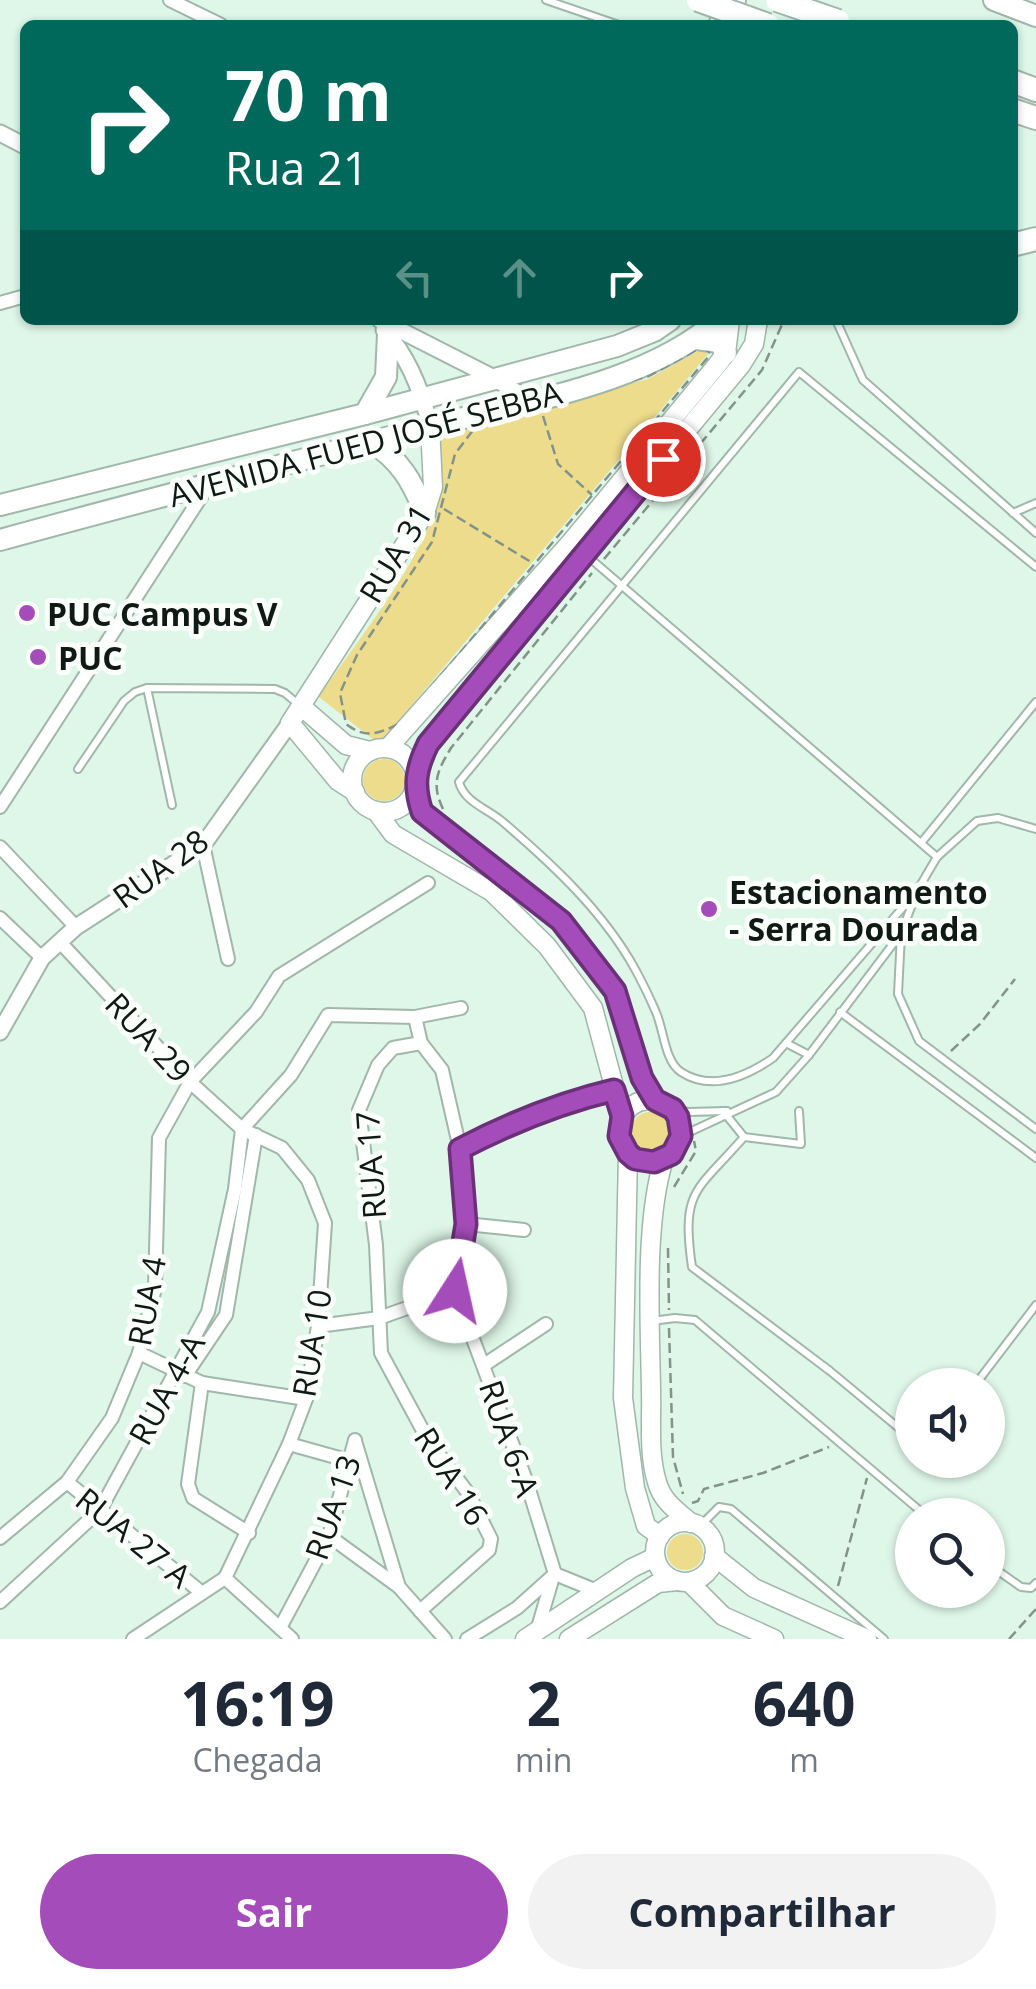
<!DOCTYPE html>
<html lang="pt">
<head>
<meta charset="utf-8">
<style>
  :root { --surface:#fff; --page:#f2f2f3; --text:#1f2937; --muted:#747a83; --accent:#a44cb9 }
  body { margin:0; font-family:"Open Sans",sans-serif; background:var(--page); color:var(--text); height:100vh; display:flex; flex-direction:column; font-size:38px; white-space:nowrap }
  * { box-sizing:border-box; margin:0 }
  p { font-size:32px; color:var(--muted) }
  .icon { flex:none; width:55px; height:55px; fill:none; stroke:currentColor; stroke-width:2; stroke-linecap:round; stroke-linejoin:round }
  .map { position:relative; height:1639px; overflow:hidden }
  .details { display:flex; flex-direction:column; background:var(--surface); flex:1 }
  .details>* { flex:none }
  .top-card { position:absolute; left:20px; top:20px; width:998px; height:305px; border-radius:15px; box-shadow:0 2px 8px #0004; background:#00695c; color:#fff; overflow:hidden }
  .fabs { position:absolute; left:895px; top:1368px; display:grid; gap:20px }
  .fabs a { display:grid; place-items:center; width:110px; height:110px; border-radius:50%; background:var(--surface); box-shadow:0 2px 8px #0004; font-size:50px }
  .pin { position:absolute; display:grid; place-items:center; width:85px; height:85px; color:#fff; margin:-42px; border:5px solid #fff; border-radius:50%; box-shadow:0 2px 10px #0007 }
  .me { position:absolute; width:110px; margin:-55px; rotate:10deg; stroke-linejoin:round; filter:drop-shadow(0 0 8px #0008) }
  .turn { display:flex; align-items:center; gap:35px; height:210px; padding:0 40px; font-size:45px }
  .turn .icon { width:130px; height:130px; stroke-width:2.5 }
  .turn b { display:block; font-size:70px; line-height:85px }
  .lanes { display:flex; align-items:center; height:95px; padding:0 40px; background:#0003; justify-content:center; gap:50px; direction:ltr }
  .lanes .off { opacity:.35 }
  .eta { display:flex; justify-content:space-evenly; align-items:center; height:170px; text-align:center }
  .eta b { font-size:60px; font-weight:700; line-height:70px }
  .button { display:flex; gap:20px; margin-top:auto; padding:20px 40px }
  .button a { flex:1; height:115px; border-radius:60px; background:var(--accent); color:#fff; font-size:40px; font-weight:700; line-height:115px; text-align:center }
  .button a+a { background:var(--page); color:var(--text) }
  .map>svg:first-child { display:block }
</style>
</head>
<body>
<div class="map">
<svg width="1036" height="1639" viewBox="0 0 1036 1639">
  <rect width="100%" height="100%" fill="#def7e9"/>
  <g fill="#eddc8c">
    <path d="M 702,349 L 708,354 L 379,744 L 319,697 C 355,643 433,549 440,487 C 442,470 439,450 438,432 L 648,379 Z"/>
    <circle cx="384" cy="780" r="21"/>
    <circle cx="650" cy="1131" r="19"/>
    <circle cx="685" cy="1552" r="18"/>
  </g>
  <g fill="none" stroke-linecap="round" stroke-linejoin="round">
    <defs>
      <g id="service">
        <path d="M 546,0 L 619,25"/>
        <path d="M 836,320 L 863,380 L 1036,533"/>
        <path d="M 1013,513 L 1036,503"/>
        <path d="M 585,554 L 937,857"/>
        <path d="M 147,688 L 172,805"/>
        <path d="M 78,769 L 124,701 L 135,692 L 147,688 L 275,689 L 285,693 L 298,704"/>
        <path d="M 1036,829 L 998,818 L 977,821 L 937,857 L 917,891 L 901,934 L 898,994 L 919,1041 L 1036,1129"/>
        <path d="M 921,843 L 1036,702"/>
        <path d="M 917,891 L 773,1058 C 747,1076 712,1092 681,1072 C 664,1061 664,1028 655,1010 C 649,996 642,982 635,969 C 603,911 552,864 503,822 C 488,809 464,802 459,782 L 799,372 L 1036,567"/>
        <path d="M 840,1012 L 1036,1158"/>
        <path d="M 786,1043 L 809,1055"/>
        <path d="M 673,1109 L 688,1112 L 727,1111"/>
        <path d="M 723,1111 L 744,1137 L 801,1144 L 799,1111"/>
        <path d="M 681,1136 L 776,1092 L 809,1055 L 899,936"/>
        <path d="M 744,1137 C 696,1192 681,1189 692,1267 L 830,1371 L 912,1439"/>
        <path d="M 652,1321 L 675,1318 L 695,1320 L 925,1515"/>
        <path d="M 975,1385 L 1036,1305"/>
        <path d="M 700,1526 L 719,1507 L 731,1509 L 884,1639"/>
        <path d="M 994,1568 L 1021,1587 L 1031,1588 L 1036,1583"/>
      </g>
      <g id="minor">
        <path d="M 170,0 L 221,25"/>
        <path d="M 0,303 L 25,296"/>
        <path d="M 0,807 L 210,483"/>
        <path d="M 203,845 L 228,959"/>
        <path d="M 0,847 L 76,927"/>
        <path d="M 0,918 L 42,958"/>
        <path d="M 59,941 L 190,1082 L 242,1129 L 282,1148 L 308,1180 L 325,1223 L 318,1326 L 306,1399 L 289,1444 L 225,1578"/>
        <path d="M 415,1017 L 421,1043 L 442,1070 L 460,1149 L 466,1224 L 455,1291 L 527,1483 L 555,1574"/>
        <path d="M 242,1129 L 291,1075 L 328,1015 L 415,1017 L 461,1008"/>
        <path d="M 460,1149 C 510,1123 559,1103 614,1090"/>
        <path d="M 466,1224 L 524,1230"/>
        <path d="M 318,1326 L 379,1318 L 455,1291"/>
        <path d="M 139,1353 L 202,1383 L 306,1399"/>
        <path d="M 484,1365 L 546,1324"/>
        <path d="M 185,1376 L 226,1315 L 256,1135"/>
        <path d="M 202,1383 L 188,1484 L 193,1498 L 249,1533"/>
        <path d="M 355,1441 L 399,1587"/>
        <path d="M 289,1444 L 350,1461"/>
        <path d="M 67,1482 L 202,1593"/>
        <path d="M 329,1536 L 399,1587 L 445,1639"/>
        <path d="M 0,1538 L 67,1482 L 112,1418 L 139,1353 L 155,1288 L 159,1138 L 190,1082 L 256,1012 L 279,976 L 428,883"/>
        <path d="M 555,1574 L 597,1591"/>
        <path d="M 225,1578 L 292,1639"/>
        <path d="M 0,1602 L 100,1510 L 208,1312 L 235,1189 L 242,1129"/>
        <path d="M 420,1611 L 489,1550 L 491,1539 L 468,1493 L 428,1440 L 381,1353 L 376,1245 L 359,1110 L 378,1065 L 393,1048 L 421,1043"/>
        <path d="M 280,1628 L 329,1536 L 355,1440"/>
        <path d="M 537,1631 L 552,1580"/>
        <path d="M 133,1639 L 225,1578"/>
        <path d="M 467,1639 L 517,1608 L 555,1574"/>
      </g>
      <g id="tertiary">
        <path d="M 0,133 L 25,146"/>
        <path d="M 380,320 L 494,378 L 532,402"/>
        <path d="M 384,330 C 408,356 422,392 430,426"/>
        <path d="M 0,1032 L 42,958 L 76,927 L 203,845 L 290,723"/>
      </g>
      <g id="secondary">
        <path d="M 302,707 L 346,745 L 370,751"/>
        <path d="M 388,748 L 571,542 L 717,365 L 726,353 L 730,320"/>
        <circle cx="384" cy="780" r="32"/>
        <path d="M 415,771 L 428,743 L 741,365 L 754,344 L 758,320"/>
        <path d="M 414,790 L 421,812 L 561,921 L 615,991 L 642,1078 L 655,1100"/>
        <path d="M 355,792 L 338,781 L 290,723 L 425,513 L 433,487 L 430,426"/>
        <path d="M 376,811 L 393,834 L 492,892 L 547,946 L 593,1008 L 622,1116"/>
        <circle cx="650" cy="1131" r="31"/>
        <path d="M 628,1153 L 623,1398 L 635,1488 L 646,1526 L 660,1536"/>
        <path d="M 664,1159 C 644,1222 650,1322 651,1390 C 652,1420 648,1453 657,1482 C 662,1501 677,1511 691,1523"/>
        <circle cx="685" cy="1552" r="30"/>
        <path d="M 714,1556 L 754,1588 L 867,1639"/>
        <path d="M 689,1582 L 723,1616 L 774,1639"/>
        <path d="M 525,1639 L 632,1568 L 655,1557"/>
        <path d="M 569,1639 L 658,1583 L 677,1581"/>
      </g>
      <g id="primary">
        <path d="M 994,0 L 1036,16"/>
        <path d="M 719,25 L 735,0"/>
        <path d="M 696,339 L 719,342 L 726,353"/>
        <path d="M 365,414 L 386,377 L 388,334"/>
        <path d="M 371,442 C 400,459 413,483 425,513"/>
        <path d="M 0,505 L 365,414 L 617,346 L 654,331 L 670,320"/>
        <path d="M 0,540 C 142,501 285,464 428,427 C 520,402 645,385 718,320"/>
      </g>
      <g id="motorway">
        <path d="M 1012,81 L 1036,90"/>
        <path d="M 1012,110 L 1036,118"/>
        <path d="M 1012,245 L 1036,239"/>
      </g>
    </defs>
    <use href="#service" stroke="#a0b7aa" stroke-width="10"/>
    <use href="#minor" stroke="#a0b7aa" stroke-width="16"/>
    <use href="#tertiary" stroke="#a0b7aa" stroke-width="19"/>
    <use href="#secondary" stroke="#a0b7aa" stroke-width="21"/>
    <use href="#primary" stroke="#a0b7aa" stroke-width="24"/>
    <use href="#motorway" stroke="#a0b7aa" stroke-width="26"/>
    <g stroke="#82948a" stroke-width="2.5" stroke-dasharray="10 5" stroke-linecap="butt">
      <path d="M 784,324 L 798,320"/>
      <path d="M 702,347 L 709,352 L 709,356 L 402,722 C 381,733 366,740 346,724 L 340,693 L 357,655 L 432,542 L 455,454 L 480,421 L 649,376 Z"/>
      <path d="M 543,416 L 558,464 L 592,495"/>
      <path d="M 444,509 L 531,562"/>
      <path d="M 604,559 L 762,370 L 784,320"/>
      <path d="M 443,809 C 431,784 437,771 451,748 L 592,573"/>
      <path d="M 951,1051 L 980,1024 L 1015,979"/>
      <path d="M 674,1187 L 696,1151 L 694,1141"/>
      <path d="M 668,1248 L 669,1310"/>
      <path d="M 669,1328 L 673,1457 L 683,1494"/>
      <path d="M 692,1503 L 698,1501 L 704,1489 L 763,1473 L 829,1447"/>
      <path d="M 838,1586 L 867,1478"/>
      <path d="M 1009,1639 L 1036,1609"/>
    </g>
    <use href="#service" stroke="#fff" stroke-width="6"/>
    <use href="#minor" stroke="#fff" stroke-width="12"/>
    <use href="#tertiary" stroke="#fff" stroke-width="15"/>
    <use href="#secondary" stroke="#fff" stroke-width="18"/>
    <use href="#primary" stroke="#fff" stroke-width="20"/>
    <use href="#motorway" stroke="#fff" stroke-width="22"/>
    <defs>
      <g id="motorway-bridge">
        <path d="M 698,0 L 768,25"/>
        <path d="M 777,0 L 838,21"/>
      </g>
    </defs>
    <use href="#motorway-bridge" stroke="#a0b7aa" stroke-width="26" stroke-linecap="butt"/>
    <use href="#motorway-bridge" stroke="#fff" stroke-width="22"/>
  </g>
  <g fill="none" stroke-linecap="round" stroke-linejoin="round">
    <defs>
      <path id="route" d="M 455,1291 L 466,1224 L 460,1149 C 510,1123 559,1103 614,1090 L 622,1116 L 619,1136 L 628,1153 L 635,1159 L 654,1162 L 672,1154 L 681,1136 L 678,1117 L 673,1109 L 655,1100 L 642,1078 L 615,991 L 561,921 L 422,812 C 413,785 416,769 428,744 L 663,459"/>
    </defs>
    <use href="#route" stroke="#6b3178" stroke-width="25"/>
    <use href="#route" stroke="#a44cb9" stroke-width="18"/>
  </g>
  <g fill="#a44cb9" stroke="#fafffc" stroke-width="4">
    <circle cx="27" cy="613" r="10"/>
    <circle cx="38" cy="657" r="10"/>
    <circle cx="709" cy="909" r="10"/>
  </g>
  <g text-anchor="middle" dominant-baseline="central" stroke-width="10" stroke-linejoin="round" paint-order="stroke">
    <g font-size="32" fill="#101914" stroke="#fafffc">
      <text transform="translate(365 443) rotate(-15)">AVENIDA FUED JOSÉ SEBBA</text>
      <text transform="translate(395 553) rotate(-59)">RUA 31</text>
      <text transform="translate(160 868) rotate(-36)">RUA 28</text>
      <text transform="translate(149 1037) rotate(47)">RUA 29</text>
      <text transform="translate(370 1165) rotate(-94)">RUA 17</text>
      <text transform="translate(146 1301) rotate(-80)">RUA 4</text>
      <text transform="translate(311 1343) rotate(-81)">RUA 10</text>
      <text transform="translate(166 1389) rotate(-61)">RUA 4-A</text>
      <text transform="translate(510 1438) rotate(71)">RUA 6-A</text>
      <text transform="translate(452 1476) rotate(58)">RUA 16</text>
      <text transform="translate(332 1507) rotate(-71)">RUA 13</text>
      <text transform="translate(134 1537) rotate(39)">RUA 27 A</text>
    </g>
    <g font-size="32" font-weight="bold" fill="#101914" stroke="#fafffc" text-anchor="start">
      <text x="47" y="613">PUC Campus V</text>
      <text x="58" y="657">PUC</text>
      <text x="729" y="891">Estacionamento<tspan x="729" dy="37">- Serra Dourada</tspan></text>
    </g>
  </g>
</svg>
<div class="fabs">
<a><svg class="icon" aria-label="sound" viewBox="0 0 24 24"><path d="M4 9h4l5-4v14l-5-4H4zM17 9q2 3 0 6"/></svg></a>
<a><svg class="icon" aria-label="search" viewBox="0 0 24 24"><circle cx="10" cy="10" r="6"/><path d="M15 15l6 6"/></svg></a>
</div>
<div class="pin" style="left:663px;top:459px;background:#d93025"><svg class="icon" aria-label="arrive" viewBox="0 0 24 24"><path d="M6 21V4h12l-3 4 3 4H6"/></svg></div>
<svg class="me" style="left:455px;top:1291px" viewBox="-20 -20 40 40"><circle r="19" fill="#fff"/><path d="M0-13L10 11 0 6-10 11z" fill="#a44cb9"/></svg>
<div class="top-card">
<div class="turn"><svg class="icon" aria-label="right" viewBox="0 0 24 24"><path d="M7 20v-9h11M14 6l5 5-5 5"/></svg><div><b>70 m</b>Rua 21</div></div>
<div class="lanes"><svg class="icon off" aria-label="left" viewBox="0 0 24 24"><path d="M17 20v-9H6M10 6l-5 5 5 5"/></svg><svg class="icon off" aria-label="ahead" viewBox="0 0 24 24"><path d="M12 20V5M6 11l6-6 6 6"/></svg><svg class="icon" aria-label="right" viewBox="0 0 24 24"><path d="M7 20v-9h11M14 6l5 5-5 5"/></svg></div>
</div>
</div>
<section class="details">
<div class="eta">
<div><b>16:19</b><p>Chegada</p></div>
<div><b>2</b><p>min</p></div>
<div><b>640</b><p>m</p></div>
</div>
<div class="button"><a>Sair</a><a>Compartilhar</a></div>
</section>
</body>
</html>
